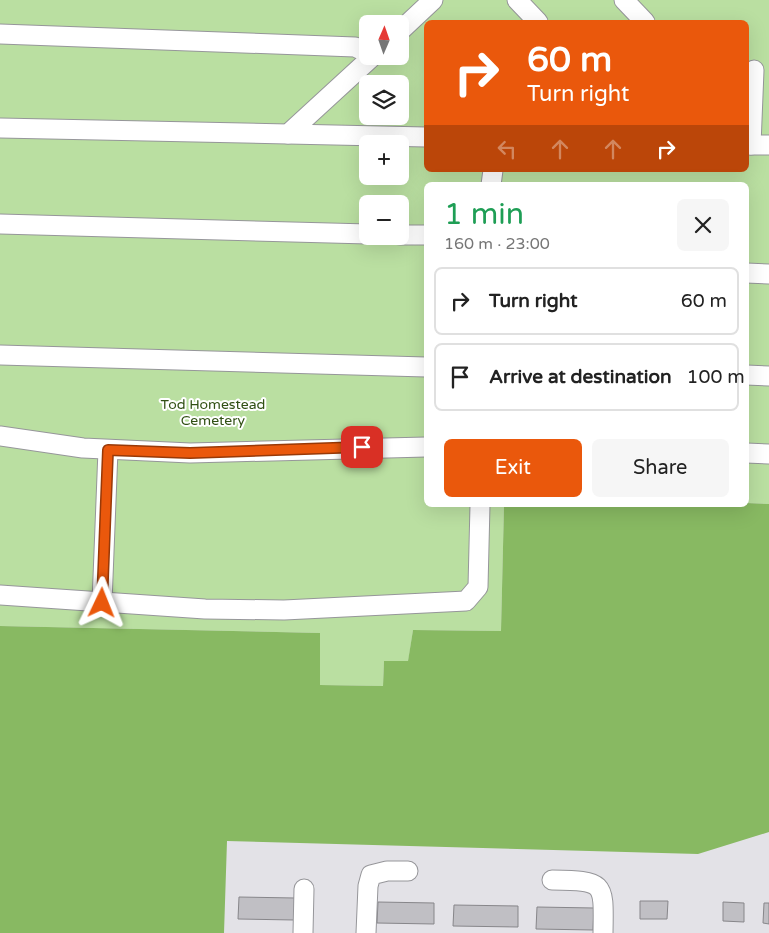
<!DOCTYPE html>
<html lang="en">
<head>
<meta charset="utf-8">
<style>
  :root { --surface:#fff; --page:#f6f6f6; --text:#222; --muted:#767676; --line:#e0e0e0; --accent:#ea580c }
  body { margin:0; font-family:"Varela Round",sans-serif; background:var(--page); color:var(--text); height:100vh; display:flex; flex-direction:column; font-size:19px; white-space:nowrap }
  * { box-sizing:border-box; margin:0 }
  p { font-size:16px; color:var(--muted) }
  .icon { flex:none; width:28px; height:28px; fill:none; stroke:currentColor; stroke-width:2; stroke-linecap:round; stroke-linejoin:round }
  .map { position:relative; flex:1; overflow:hidden }
  .side { position:absolute; left:424px; top:182px; width:325px; height:325px; display:flex; flex-direction:column; background:var(--surface); border-radius:8px; box-shadow:0 5px 20px #0002 }
  .side>* { flex:none }
  .guide { position:absolute; left:424px; top:20px; width:325px; height:152px; border-radius:8px; box-shadow:0 5px 20px #0002; background:#ea580c; color:#fff; overflow:hidden }
  .needle { width:32px; rotate:2deg }
  .fabs { position:absolute; left:359px; top:15px; display:grid; gap:10px }
  .fabs a { display:grid; place-items:center; width:50px; height:50px; border-radius:8px; background:var(--surface); box-shadow:0 5px 20px #0002; font-size:25px }
  .pin { position:absolute; display:grid; place-items:center; width:42px; height:42px; color:#fff; margin:-21px; border-radius:10px; box-shadow:0 2px 8px #0006 }
  .me { position:absolute; width:55px; margin:-28px; rotate:2deg; stroke-linejoin:round; filter:drop-shadow(0 0 4px #0008) }
  .turn { display:flex; align-items:center; gap:18px; height:105px; padding:0 20px; font-size:22px }
  .turn .icon { width:65px; height:65px; stroke-width:2.5 }
  .turn b { display:block; font-size:35px; line-height:42px }
  .lanes { display:flex; align-items:center; height:48px; padding:0 20px; background:#0003; justify-content:center; gap:25px; direction:ltr }
  .lanes .off { opacity:.35 }
  .round { display:grid; place-items:center; flex:none; width:52px; height:52px; border-radius:8px; background:var(--page) }
  .head { display:flex; align-items:center; justify-content:space-between; height:85px; padding:0 20px }
  h1 { font-size:30px; font-weight:600; line-height:38px; color:#1e9e55 }
  .cta { display:flex; gap:10px; margin-top:auto; padding:10px 20px }
  .cta a { flex:1; height:58px; border-radius:8px; background:var(--accent); color:#fff; font-size:20px; font-weight:600; line-height:58px; text-align:center }
  .cta a+a { background:var(--page); color:var(--text) }
  ul { padding:0; list-style:none }
  li { display:flex; align-items:center; gap:15px; height:68px; margin:0 10px 8px; padding:0 10px; border:2px solid var(--line); border-radius:8px }
  li div { flex:1 }
  li b { display:block; font-size:19px }
  li em { font-style:normal }
  .map>svg:first-child { display:block }
</style>
</head>
<body>
<div class="map">
<svg width="769" height="933" viewBox="0 0 769 933">
  <rect width="100%" height="100%" fill="#e3e2e7"/>
  <path fill="#badfa1" fill-rule="evenodd" d="M 0,0 L 769,0 L 769,504 L 746,503 L 746,185 L 426,185 L 426,505 L 504,505 L 501,631 L 413,630 L 408,662 L 384,661 L 383,686 L 320,685 L 320,633 L 0,626 ZM 426,22 L 746,22 L 746,170 L 426,170 ZM 368,24 L 400,24 L 400,56 L 368,56 ZM 368,84 L 400,84 L 400,116 L 368,116 ZM 368,144 L 400,144 L 400,176 L 368,176 ZM 368,204 L 400,204 L 400,236 L 368,236 Z"/>
  <path fill="#88b962" d="M 746,503 L 769,504 L 769,832 L 698,854 L 227,841 L 224,933 L 0,933 L 0,626 L 320,633 L 320,685 L 383,686 L 384,661 L 408,661 L 413,630 L 501,631 L 504,505 L 746,505 Z"/>
  <g fill="#c0bfc4" stroke="#87868a">
    <path d="M 239,897 L 295,898 L 294,920 L 238,919 Z"/>
    <path d="M 640,901 L 668,901 L 667,919 L 640,919 Z"/>
    <path d="M 378,902 L 434,903 L 434,924 L 377,923 Z"/>
    <path d="M 723,902 L 744,903 L 744,922 L 723,921 Z"/>
    <path d="M 764,903 L 769,903 L 769,924 L 763,923 Z"/>
    <path d="M 454,905 L 518,906 L 518,927 L 453,926 Z"/>
    <path d="M 537,907 L 594,908 L 593,930 L 536,929 Z"/>
  </g>
  <g fill="none" stroke-linecap="round" stroke-linejoin="round">
    <defs>
      <g id="minor">
        <path d="M 517,0 L 538,22"/>
        <path d="M 624,0 L 645,22"/>
        <path d="M 400,31 L 433,0"/>
        <path d="M 0,34 L 355,47 L 368,53"/>
        <path d="M 0,128 L 288,134 L 373,56"/>
        <path d="M 288,134 L 426,137"/>
        <path d="M 746,145 L 769,145"/>
        <path d="M 751,145 L 754,70"/>
        <path d="M 491,185 L 493,170"/>
        <path d="M 0,224 L 368,234"/>
        <path d="M 400,235 L 426,235"/>
        <path d="M 746,273 L 769,274"/>
        <path d="M 0,355 L 426,367"/>
        <path d="M 746,375 L 769,376"/>
        <path d="M 0,436 L 83,448 L 190,453 L 426,447"/>
        <path d="M 746,453 L 769,454"/>
        <path d="M 0,595 L 205,609 L 284,610 L 466,601 L 478,587 L 480,505"/>
        <path d="M 102,603 L 108,450"/>
        <path d="M 552,880 C 605,881 604,881 603,933"/>
        <path d="M 303,933 L 304,889"/>
        <path d="M 366,933 L 368,886 L 371,875 L 387,871 L 408,871"/>
      </g>
    </defs>
    <use href="#minor" stroke="#96969a" stroke-width="21"/>
    <use href="#minor" stroke="#fff" stroke-width="19"/>
  </g>
  <g fill="none" stroke-linecap="round" stroke-linejoin="round">
    <defs>
      <path id="route" d="M 102,603 L 108,450 L 190,453 L 362,447"/>
    </defs>
    <use href="#route" stroke="#983908" stroke-width="12"/>
    <use href="#route" stroke="#ea580c" stroke-width="9"/>
  </g>
  <g text-anchor="middle" dominant-baseline="central" stroke-width="4" stroke-linejoin="round" paint-order="stroke">
    <g font-size="14" fill="#315014" stroke="#fff">
      <text x="213" y="404">Tod Homestead<tspan x="213" dy="16">Cemetery</tspan></text>
    </g>
  </g>
</svg>
<div class="fabs">
<a><svg class="needle" viewBox="-14 -14 28 28"><path d="M0-13l5 13h-10z" fill="#e53935"/><path d="M0 13l5-13h-10z" fill="#767676"/></svg></a>
<a><svg class="icon" aria-label="layers" viewBox="0 0 24 24"><path d="M12 4l9 5-9 5-9-5zM3 14l9 5 9-5"/></svg></a>
<a>+</a>
<a>−</a>
</div>
<div class="pin" style="left:362px;top:447px;background:#d93025"><svg class="icon" aria-label="arrive" viewBox="0 0 24 24"><path d="M6 21V4h12l-3 4 3 4H6"/></svg></div>
<svg class="me" style="left:102px;top:603px" viewBox="-20 -20 40 40"><path d="M0-17L14 15 0 8-14 15z" fill="#ea580c" stroke="#fff" stroke-width="4"/></svg>
<div class="guide">
<div class="turn"><svg class="icon" aria-label="right" viewBox="0 0 24 24"><path d="M7 20v-9h11M14 6l5 5-5 5"/></svg><div><b>60 m</b>Turn right</div></div>
<div class="lanes"><svg class="icon off" aria-label="left" viewBox="0 0 24 24"><path d="M17 20v-9H6M10 6l-5 5 5 5"/></svg><svg class="icon off" aria-label="ahead" viewBox="0 0 24 24"><path d="M12 20V5M6 11l6-6 6 6"/></svg><svg class="icon off" aria-label="ahead" viewBox="0 0 24 24"><path d="M12 20V5M6 11l6-6 6 6"/></svg><svg class="icon" aria-label="right" viewBox="0 0 24 24"><path d="M7 20v-9h11M14 6l5 5-5 5"/></svg></div>
</div>
<section class="side">
<div class="head"><div><h1>1 min</h1><p>160 m · 23:00</p></div><a class="round"><svg class="icon" aria-label="close" viewBox="0 0 24 24"><path d="M6 6l12 12M18 6L6 18"/></svg></a></div>
<ul>
<li><svg class="icon" aria-label="right" viewBox="0 0 24 24"><path d="M7 20v-9h11M14 6l5 5-5 5"/></svg><div><b>Turn right</b></div><em>60 m</em></li>
<li><svg class="icon" aria-label="arrive" viewBox="0 0 24 24"><path d="M6 21V4h12l-3 4 3 4H6"/></svg><div><b>Arrive at destination</b></div><em>100 m</em></li>
</ul>
<div class="cta"><a>Exit</a><a>Share</a></div>
</section>
</div>
</body>
</html>
